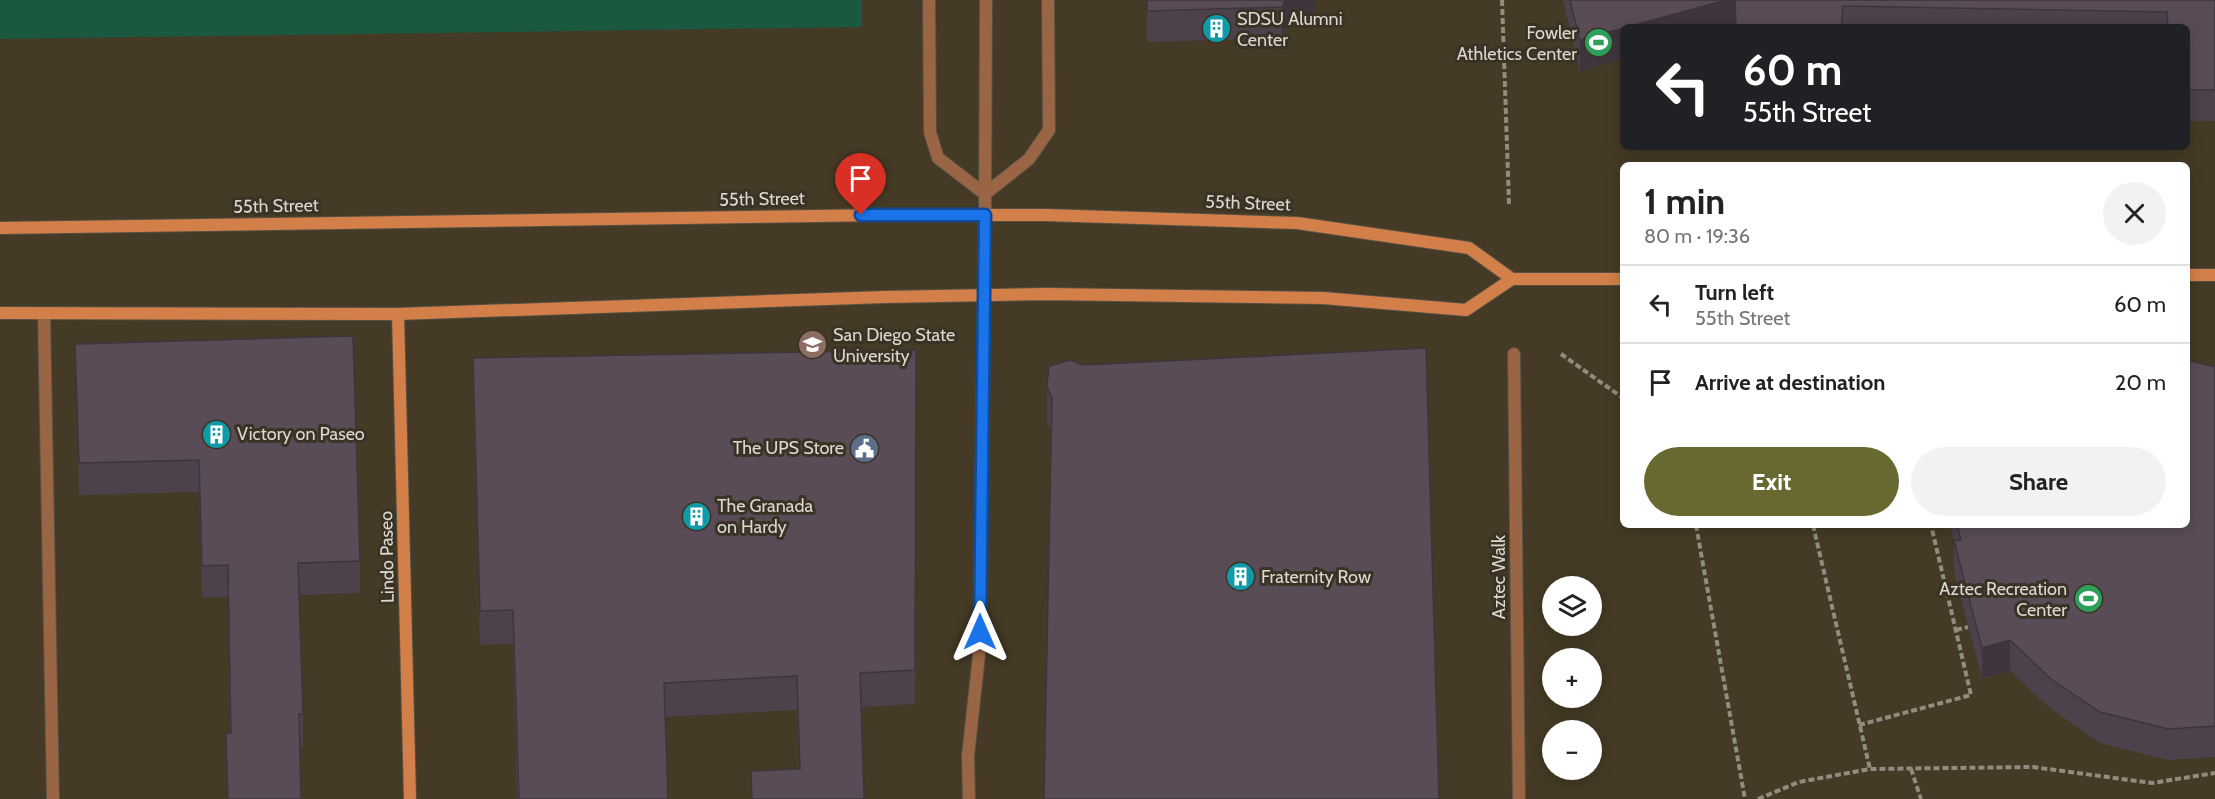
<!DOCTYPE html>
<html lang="en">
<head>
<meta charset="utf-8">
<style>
  :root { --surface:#fff; --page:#f2f2f2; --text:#222; --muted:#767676; --line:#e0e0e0; --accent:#676931 }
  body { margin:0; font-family:Cabin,sans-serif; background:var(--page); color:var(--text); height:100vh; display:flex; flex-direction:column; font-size:22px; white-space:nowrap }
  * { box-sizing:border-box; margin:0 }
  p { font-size:20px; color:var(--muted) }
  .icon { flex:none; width:33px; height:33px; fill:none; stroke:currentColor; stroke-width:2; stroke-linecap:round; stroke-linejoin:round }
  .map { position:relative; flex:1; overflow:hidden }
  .details { position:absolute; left:1620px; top:162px; width:570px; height:366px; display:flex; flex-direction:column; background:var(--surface); border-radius:9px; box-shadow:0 3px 15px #0003 }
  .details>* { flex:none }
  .banner { position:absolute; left:1620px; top:24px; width:570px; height:126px; border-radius:9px; box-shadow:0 3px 15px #0003; background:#202124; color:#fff; overflow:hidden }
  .buttons { position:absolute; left:1542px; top:576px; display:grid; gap:12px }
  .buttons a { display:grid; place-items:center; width:60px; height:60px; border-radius:50%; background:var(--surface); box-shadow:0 3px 15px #0003; font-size:30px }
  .pin { position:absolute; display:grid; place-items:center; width:51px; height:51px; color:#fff; margin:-62px -26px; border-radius:50% 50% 50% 0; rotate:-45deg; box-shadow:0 0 6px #0007 }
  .pin .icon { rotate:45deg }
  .me { position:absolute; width:66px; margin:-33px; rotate:0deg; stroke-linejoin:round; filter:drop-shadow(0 0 4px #0008) }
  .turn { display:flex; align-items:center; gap:21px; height:126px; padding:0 24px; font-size:27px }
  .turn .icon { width:78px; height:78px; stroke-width:2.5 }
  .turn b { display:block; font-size:42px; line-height:51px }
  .round { display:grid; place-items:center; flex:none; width:63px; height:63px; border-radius:32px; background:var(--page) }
  .headline { display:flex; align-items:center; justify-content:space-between; height:102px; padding:0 24px }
  h1 { font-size:36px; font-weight:700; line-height:45px }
  .primary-button { display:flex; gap:12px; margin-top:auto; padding:12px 24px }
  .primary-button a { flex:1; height:69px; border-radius:36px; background:var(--accent); color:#fff; font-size:24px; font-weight:700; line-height:69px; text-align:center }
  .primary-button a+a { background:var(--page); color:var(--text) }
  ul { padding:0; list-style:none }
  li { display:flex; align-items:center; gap:18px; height:78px; padding:0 24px; border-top:2px solid var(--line) }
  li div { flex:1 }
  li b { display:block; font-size:22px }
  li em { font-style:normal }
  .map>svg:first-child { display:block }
</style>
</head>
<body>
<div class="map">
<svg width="2215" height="799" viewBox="0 0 2215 799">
  <rect width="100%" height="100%" fill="#3a3325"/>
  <path fill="#443a25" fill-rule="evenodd" d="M 0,0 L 2215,0 L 2215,799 L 0,799 ZM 1623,27 L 2187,27 L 2187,147 L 1623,147 ZM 1623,165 L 2187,165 L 2187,525 L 1623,525 ZM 1552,586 L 1592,586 L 1592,626 L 1552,626 ZM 1552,658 L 1592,658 L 1592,698 L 1552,698 ZM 1552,730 L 1592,730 L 1592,770 L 1552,770 Z"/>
  <path fill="#1b5840" d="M 0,0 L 862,0 L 862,27 L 0,39 Z"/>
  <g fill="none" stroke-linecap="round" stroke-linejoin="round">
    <defs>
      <g id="lane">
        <path d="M 929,0 L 930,132 L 938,158 L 985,194"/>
        <path d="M 985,194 L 1029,159 L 1049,130 L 1048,0"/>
        <path d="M 985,215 L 986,0"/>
        <path d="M 44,314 L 53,799"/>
      </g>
      <g id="street">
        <path d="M 1514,354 L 1519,799"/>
        <path d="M 969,799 L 968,756 L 979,655 L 985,215"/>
      </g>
      <g id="secondary">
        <path d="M 0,228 L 884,215 L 1045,215 L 1297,223 L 1469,248 L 1512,279"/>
        <path d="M 2187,275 L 2215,275"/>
        <path d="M 0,313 L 398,314 L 885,297 L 1046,294 L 1323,298 L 1466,310 L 1512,279 L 1623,279"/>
        <path d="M 398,314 L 410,799"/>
      </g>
    </defs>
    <use href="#lane" stroke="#575144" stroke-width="14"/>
    <use href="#street" stroke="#575144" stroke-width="14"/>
    <use href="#secondary" stroke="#575144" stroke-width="14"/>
    <g stroke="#918b80" stroke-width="4" stroke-dasharray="6 3" stroke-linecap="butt">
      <path d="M 1502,0 L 1509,204"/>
      <path d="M 1561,354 L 1623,398"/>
      <path d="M 1696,525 L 1745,799"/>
      <path d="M 1813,525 L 1870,769"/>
      <path d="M 1956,630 L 1968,627"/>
      <path d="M 1859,725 L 1971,695 L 1931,525"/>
      <path d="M 1911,769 L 1921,799"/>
      <path d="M 1758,799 L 1799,782 L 1870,769 L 2033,767 L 2152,783 L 2215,773"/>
    </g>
    <use href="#lane" stroke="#9a6545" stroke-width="12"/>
    <use href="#street" stroke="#9a6545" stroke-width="12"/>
    <use href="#secondary" stroke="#d37f49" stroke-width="12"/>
  </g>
  <g fill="#4d414b">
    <path d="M 1147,0 L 1317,0 L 1314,15 L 1290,20 L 1282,38 L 1147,42 Z"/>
    <path d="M 1563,0 L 2215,0 L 2215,121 L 2187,121 L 2187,27 L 1623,27 L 1580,71 Z"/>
    <path d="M 75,344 L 360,561 L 360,593 L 299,595 L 303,714 L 303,746 L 300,746 L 301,799 L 227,799 L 226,733 L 230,733 L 228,597 L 202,598 L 199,492 L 79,495 Z"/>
    <path d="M 916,350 L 915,704 L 861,707 L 864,799 L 751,799 L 751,771 L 799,769 L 797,710 L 666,717 L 668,799 L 517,799 L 513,644 L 480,645 L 473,392 L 473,358 Z"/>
    <path d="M 2215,367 L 2215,757 L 2168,760 L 2100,743 L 2051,709 L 2010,671 L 1982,678 L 1954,572 L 1954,542 L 1950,525 L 2187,525 Z"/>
    <path d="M 1047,386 L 1439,799 L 1052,433 L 1047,422 Z"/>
  </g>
  <g fill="#3f353d">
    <path d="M 1285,0 L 1317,0 L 1314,15 L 1290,20 L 1282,38 L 1282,7 Z"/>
    <path d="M 1726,0 L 1735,0 L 1735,27 L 1627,27 Z"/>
    <path d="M 1843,6 L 1843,27 L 1841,27 Z"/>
    <path d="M 1623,28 L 1623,59 L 1580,71 L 1580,40 Z"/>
    <path d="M 2010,640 L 2010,671 L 1982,678 L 1982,648 Z"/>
  </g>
  <g fill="#5a4c57" stroke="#3f353d" stroke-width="1.5">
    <path d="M 1147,0 L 1285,0 L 1282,7 L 1147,11 Z"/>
    <path d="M 1570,0 L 1726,0 L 1627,27 L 1623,27 L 1623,28 L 1580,40 Z"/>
    <path d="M 1735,0 L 2215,0 L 2215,90 L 2187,90 L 2187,27 L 2168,27 L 2167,12 L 1843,6 L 1841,27 L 1736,27 Z"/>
    <path d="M 353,336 L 360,561 L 298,563 L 303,714 L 299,714 L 301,799 L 228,799 L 226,733 L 231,733 L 228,565 L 202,566 L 199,460 L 79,463 L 75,344 Z"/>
    <path d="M 1426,348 L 1439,799 L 1044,799 L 1052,399 L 1047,386 L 1049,366 L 1070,360 L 1083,365 Z"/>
    <path d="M 916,350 L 915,670 L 860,673 L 864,799 L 752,799 L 751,771 L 800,769 L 797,676 L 664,683 L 668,799 L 519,799 L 513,610 L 480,611 L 473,358 Z"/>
    <path d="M 2187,360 L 2215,367 L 2215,726 L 2168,729 L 2100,712 L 2051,679 L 2010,640 L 1982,648 L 1954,541 L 1961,540 L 1957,525 L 2187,525 Z"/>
  </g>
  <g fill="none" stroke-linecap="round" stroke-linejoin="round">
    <defs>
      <path id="route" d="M 861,215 L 985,215 L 980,632"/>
    </defs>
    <use href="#route" stroke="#114b97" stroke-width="15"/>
    <use href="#route" stroke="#1a73e8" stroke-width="10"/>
  </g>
  <defs>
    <symbol id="building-disc" viewBox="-11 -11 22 22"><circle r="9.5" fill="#0f9aa8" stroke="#3a3325"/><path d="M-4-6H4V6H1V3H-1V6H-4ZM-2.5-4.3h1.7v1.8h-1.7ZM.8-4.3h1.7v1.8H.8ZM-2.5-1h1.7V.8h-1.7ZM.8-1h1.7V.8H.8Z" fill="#fff"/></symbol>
    <symbol id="stadium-disc" viewBox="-11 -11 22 22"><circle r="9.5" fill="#2e9e5b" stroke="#3a3325"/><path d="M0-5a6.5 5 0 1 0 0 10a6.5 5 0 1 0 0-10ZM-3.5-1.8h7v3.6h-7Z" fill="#fff"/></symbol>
    <symbol id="university-disc" viewBox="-11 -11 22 22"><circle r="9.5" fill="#8d6e63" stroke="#3a3325"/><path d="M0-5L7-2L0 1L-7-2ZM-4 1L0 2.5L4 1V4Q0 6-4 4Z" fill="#fff"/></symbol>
    <symbol id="civic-disc" viewBox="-11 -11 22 22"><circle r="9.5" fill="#5c6f8a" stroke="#3a3325"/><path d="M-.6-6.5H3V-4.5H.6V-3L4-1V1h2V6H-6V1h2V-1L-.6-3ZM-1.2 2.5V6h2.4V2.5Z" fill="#fff"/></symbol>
  </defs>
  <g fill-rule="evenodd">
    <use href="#building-disc" x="1200" y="12" width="33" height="33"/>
    <use href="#stadium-disc" x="1582" y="26" width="33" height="33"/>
    <use href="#university-disc" x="796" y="328" width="33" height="33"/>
    <use href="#building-disc" x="200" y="418" width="33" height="33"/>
    <use href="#civic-disc" x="848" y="432" width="33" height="33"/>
    <use href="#building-disc" x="680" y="500" width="33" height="33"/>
    <use href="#building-disc" x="1224" y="560" width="33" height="33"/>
    <use href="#stadium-disc" x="2072" y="582" width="33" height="33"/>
  </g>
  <g text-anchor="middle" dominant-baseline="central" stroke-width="6" stroke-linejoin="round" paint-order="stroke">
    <g font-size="18" fill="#dcd7cf" stroke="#3a3325" text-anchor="start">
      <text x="1237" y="19">SDSU Alumni<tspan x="1237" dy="21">Center</tspan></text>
      <text x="1577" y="33" text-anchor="end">Fowler<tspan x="1577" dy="21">Athletics Center</tspan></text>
      <text x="833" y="335">San Diego State<tspan x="833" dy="21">University</tspan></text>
      <text x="237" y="434">Victory on Paseo</text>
      <text x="844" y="448" text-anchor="end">The UPS Store</text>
      <text x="717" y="506">The Granada<tspan x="717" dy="21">on Hardy</tspan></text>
      <text x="1261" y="577">Fraternity Row</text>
      <text x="2067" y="589" text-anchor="end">Aztec Recreation<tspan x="2067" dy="21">Center</tspan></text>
    </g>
    <g font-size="18" fill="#dcd7cf" stroke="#3a3325">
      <text transform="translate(762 199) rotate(-1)">55th Street</text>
      <text transform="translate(1248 203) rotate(2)">55th Street</text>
      <text transform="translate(276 206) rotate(-1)">55th Street</text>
      <text transform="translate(387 557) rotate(-91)">Lindo Paseo</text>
      <text transform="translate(1499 577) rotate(-90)">Aztec Walk</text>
    </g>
  </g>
</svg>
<div class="buttons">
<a><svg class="icon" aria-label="layers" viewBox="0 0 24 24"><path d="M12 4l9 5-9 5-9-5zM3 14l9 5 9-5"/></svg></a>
<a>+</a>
<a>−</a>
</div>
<div class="pin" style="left:861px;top:215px;background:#d93025"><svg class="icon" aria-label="arrive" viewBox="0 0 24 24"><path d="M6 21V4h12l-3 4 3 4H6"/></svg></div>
<svg class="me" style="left:980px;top:632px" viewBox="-20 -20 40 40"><path d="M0-17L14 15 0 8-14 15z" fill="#1a73e8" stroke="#fff" stroke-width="4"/></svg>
<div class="banner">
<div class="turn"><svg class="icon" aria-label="left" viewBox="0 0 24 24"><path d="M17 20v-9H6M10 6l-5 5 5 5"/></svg><div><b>60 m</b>55th Street</div></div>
</div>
<section class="details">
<div class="headline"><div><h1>1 min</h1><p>80 m · 19:36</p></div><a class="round"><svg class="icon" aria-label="close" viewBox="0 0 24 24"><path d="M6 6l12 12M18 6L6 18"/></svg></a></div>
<ul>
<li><svg class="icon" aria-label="left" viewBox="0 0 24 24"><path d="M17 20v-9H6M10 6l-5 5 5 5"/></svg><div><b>Turn left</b><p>55th Street</p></div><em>60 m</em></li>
<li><svg class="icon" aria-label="arrive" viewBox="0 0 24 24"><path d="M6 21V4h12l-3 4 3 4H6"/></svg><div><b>Arrive at destination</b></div><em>20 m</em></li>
</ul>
<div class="primary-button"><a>Exit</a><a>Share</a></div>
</section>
</div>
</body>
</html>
